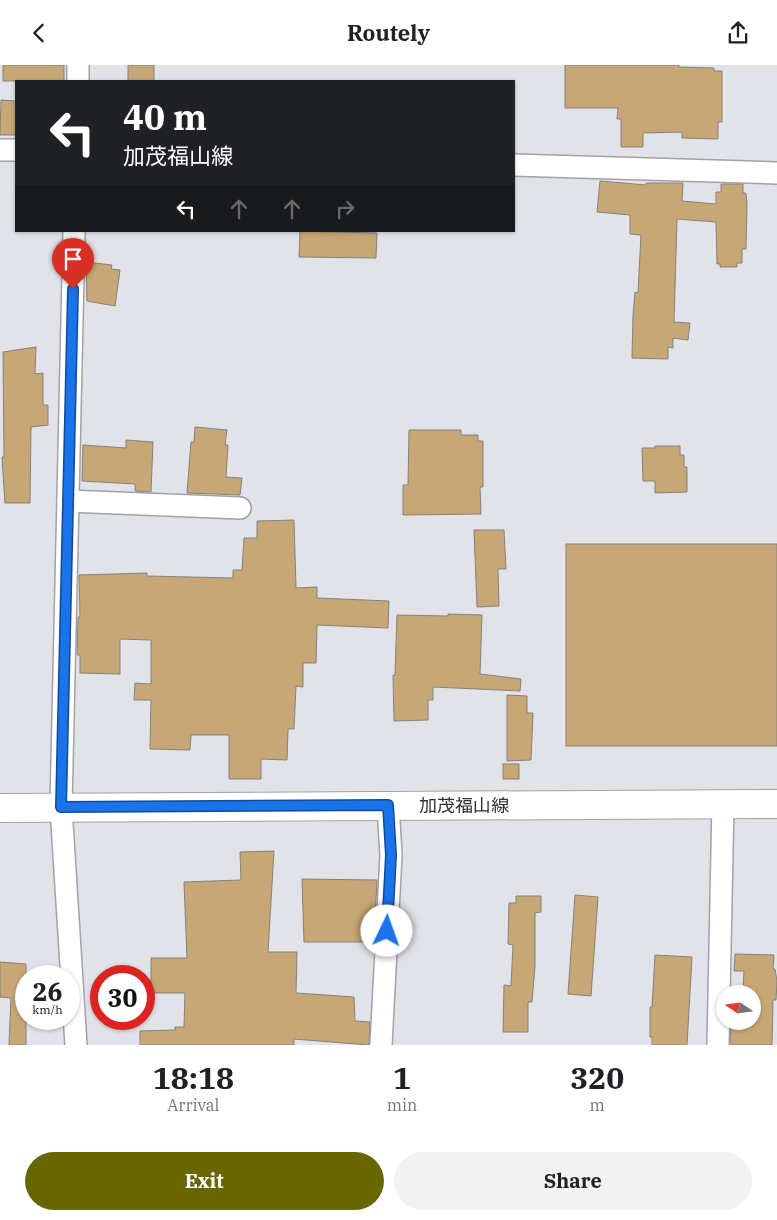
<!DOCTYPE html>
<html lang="en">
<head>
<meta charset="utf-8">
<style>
  :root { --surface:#fff; --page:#f2f2f2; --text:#202124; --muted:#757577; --accent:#676600 }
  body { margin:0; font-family:"IBM Plex Serif","Noto Sans JP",serif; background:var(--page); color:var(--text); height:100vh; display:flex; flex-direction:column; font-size:19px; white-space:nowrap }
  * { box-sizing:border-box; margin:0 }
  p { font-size:16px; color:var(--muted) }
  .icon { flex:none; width:28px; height:28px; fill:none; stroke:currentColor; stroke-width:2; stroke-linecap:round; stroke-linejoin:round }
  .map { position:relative; height:980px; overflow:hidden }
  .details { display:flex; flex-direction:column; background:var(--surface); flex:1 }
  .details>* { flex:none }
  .hud { position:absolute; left:15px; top:15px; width:500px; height:152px; border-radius:0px; box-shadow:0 1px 4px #0004; background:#202124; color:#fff; overflow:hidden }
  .needle { width:32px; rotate:283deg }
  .buttons { position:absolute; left:716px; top:920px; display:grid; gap:10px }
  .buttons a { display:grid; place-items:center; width:45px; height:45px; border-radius:50%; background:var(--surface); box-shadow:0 1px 4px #0004; font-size:25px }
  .speed { position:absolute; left:15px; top:900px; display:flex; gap:10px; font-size:25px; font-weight:700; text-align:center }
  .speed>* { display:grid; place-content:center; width:65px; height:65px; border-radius:50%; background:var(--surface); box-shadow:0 1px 4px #0004; line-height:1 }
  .speed small { font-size:12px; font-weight:400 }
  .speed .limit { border:8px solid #d22; background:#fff; color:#111 }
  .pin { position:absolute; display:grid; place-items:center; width:42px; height:42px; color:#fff; margin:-51px -21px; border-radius:50% 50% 50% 0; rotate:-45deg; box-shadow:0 0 5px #0007 }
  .pin .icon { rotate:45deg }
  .me { position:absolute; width:55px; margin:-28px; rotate:3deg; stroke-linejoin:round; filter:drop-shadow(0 0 4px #0008) }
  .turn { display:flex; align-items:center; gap:18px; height:105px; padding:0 25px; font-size:22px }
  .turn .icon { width:65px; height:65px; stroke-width:2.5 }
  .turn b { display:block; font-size:35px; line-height:42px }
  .lanes { display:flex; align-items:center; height:48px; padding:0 25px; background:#0003; justify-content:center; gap:25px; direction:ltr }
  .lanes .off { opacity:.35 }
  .eta { display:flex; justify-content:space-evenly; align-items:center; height:85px; text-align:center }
  .eta b { font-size:30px; font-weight:700; line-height:35px }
  .action { display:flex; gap:10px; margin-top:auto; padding:10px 25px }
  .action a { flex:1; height:58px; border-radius:30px; background:var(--accent); color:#fff; font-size:20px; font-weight:700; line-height:58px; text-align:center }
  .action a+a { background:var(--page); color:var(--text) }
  header { display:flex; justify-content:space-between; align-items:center; height:65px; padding:0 25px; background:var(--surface); font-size:22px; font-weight:700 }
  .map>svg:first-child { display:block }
</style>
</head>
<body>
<header><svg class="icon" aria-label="back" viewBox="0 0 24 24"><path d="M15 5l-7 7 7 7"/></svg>Routely<svg class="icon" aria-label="share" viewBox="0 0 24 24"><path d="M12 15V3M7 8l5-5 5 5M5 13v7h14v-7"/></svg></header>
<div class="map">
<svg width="777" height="980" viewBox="0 0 777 980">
  <rect width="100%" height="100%" fill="#e1e3e9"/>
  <g fill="#c7a775" stroke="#84817c">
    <rect x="3" y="0" width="61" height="16"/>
    <rect x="128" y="0" width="26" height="16"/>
    <path d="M 565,0 L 679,0 L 678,2 L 714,3 L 714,6 L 722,6 L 722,57 L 718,57 L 718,74 L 682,73 L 682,67 L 643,68 L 643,82 L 621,82 L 621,54 L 617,54 L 618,43 L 565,43 Z"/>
    <path d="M 1,35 L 16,36 L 16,70 L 0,70 Z"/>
    <path d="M 600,116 L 646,120 L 646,118 L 683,118 L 682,136 L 716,139 L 716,127 L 721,127 L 721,119 L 743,119 L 743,128 L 746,128 L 747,138 L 746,184 L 742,184 L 742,198 L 737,198 L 737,202 L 720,202 L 720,199 L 717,199 L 716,157 L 677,154 L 674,257 L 690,258 L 688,275 L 673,273 L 673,283 L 668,282 L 668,294 L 632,293 L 633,251 L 635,227 L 638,228 L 641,170 L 630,169 L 630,150 L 597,147 Z"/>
    <path d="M 300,166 L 377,168 L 376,193 L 299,192 Z"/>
    <path d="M 86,197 L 112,200 L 111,204 L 120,205 L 115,241 L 87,236 Z"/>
    <path d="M 36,282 L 35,309 L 43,308 L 43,340 L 48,340 L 48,360 L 31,362 L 30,438 L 5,438 L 2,392 L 4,392 L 3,287 Z"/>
    <path d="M 195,362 L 227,365 L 225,380 L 228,380 L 226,412 L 242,413 L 240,430 L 187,428 L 191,377 L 194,377 Z"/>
    <path d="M 409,365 L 461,365 L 461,370 L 478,370 L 478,376 L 483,376 L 483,422 L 480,422 L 481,449 L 403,450 L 403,420 L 408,420 Z"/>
    <path d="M 126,375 L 153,377 L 151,427 L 135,426 L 135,419 L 82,416 L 83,380 L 126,383 Z"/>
    <path d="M 655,381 L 680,381 L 680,390 L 684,390 L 684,402 L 687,402 L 687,427 L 655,428 L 655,416 L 643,416 L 642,383 L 655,383 Z"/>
    <path d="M 294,455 L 296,523 L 317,522 L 317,533 L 389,536 L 388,563 L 317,560 L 316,598 L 303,598 L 303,622 L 296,621 L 294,664 L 288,664 L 287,695 L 261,694 L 261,714 L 229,714 L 229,670 L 191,670 L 190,685 L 150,684 L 151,635 L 134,635 L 135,618 L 151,619 L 151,575 L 120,574 L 120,609 L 80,608 L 80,590 L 77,590 L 78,552 L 80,552 L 79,510 L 147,508 L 147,511 L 233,513 L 233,505 L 242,505 L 244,473 L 257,473 L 257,456 Z"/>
    <path d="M 474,465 L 504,465 L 506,504 L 498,504 L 499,541 L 477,542 Z"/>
    <rect x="566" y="479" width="211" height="202"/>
    <path d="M 448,549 L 482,550 L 480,609 L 521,614 L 520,626 L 433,622 L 433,635 L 428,635 L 428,655 L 394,656 L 393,610 L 395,610 L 397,550 L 448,551 Z"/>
    <path d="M 507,630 L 527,631 L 527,648 L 533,648 L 531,695 L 507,696 Z"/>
    <rect x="503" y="699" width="16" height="15"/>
    <path d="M 274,786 L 268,887 L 297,887 L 296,928 L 354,932 L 355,956 L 370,957 L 369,980 L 294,974 L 294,980 L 140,980 L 140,966 L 175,965 L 175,962 L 184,962 L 185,928 L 151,928 L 151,893 L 187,893 L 184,817 L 241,815 L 240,787 Z"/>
    <path d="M 302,814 L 377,815 L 374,877 L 304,877 Z"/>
    <path d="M 575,830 L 598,832 L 591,931 L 568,929 Z"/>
    <path d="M 516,831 L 541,831 L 541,847 L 535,848 L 535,901 L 532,937 L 528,937 L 528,967 L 503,967 L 504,920 L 511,921 L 513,880 L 508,879 L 509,838 L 516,838 Z"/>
    <path d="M 735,889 L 774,890 L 773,904 L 775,904 L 777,916 L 776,935 L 773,935 L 772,980 L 730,980 L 731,956 L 752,956 L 752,929 L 746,929 L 746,925 L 743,924 L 744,906 L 734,906 Z"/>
    <path d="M 655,890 L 692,892 L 687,980 L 652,980 L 652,972 L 650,972 L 650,942 L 652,942 Z"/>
    <path d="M 0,897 L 26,899 L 26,980 L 9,980 L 11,933 L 0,932 Z"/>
  </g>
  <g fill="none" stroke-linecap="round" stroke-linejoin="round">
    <defs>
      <g id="street">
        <path d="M 78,16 L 78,0"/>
        <path d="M 0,85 L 16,85"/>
        <path d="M 514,100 L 777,108"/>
        <path d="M 74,166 L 61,742 L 76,980"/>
        <path d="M 68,436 L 240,443"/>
        <path d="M 381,980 L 391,790 L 388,740"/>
        <path d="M 718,980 L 723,738"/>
      </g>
      <path id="secondary" d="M 0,743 L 777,739"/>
    </defs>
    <use href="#street" stroke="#9fa2a7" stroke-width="24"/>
    <use href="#secondary" stroke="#9fa2a7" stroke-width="30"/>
    <use href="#street" stroke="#fff" stroke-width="21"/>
    <use href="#secondary" stroke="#fff" stroke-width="28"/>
  </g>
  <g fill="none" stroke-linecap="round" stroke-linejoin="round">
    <defs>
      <path id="route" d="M 73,224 L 61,742 L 388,740 L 391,790 L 387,866"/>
    </defs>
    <use href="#route" stroke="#114b97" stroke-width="12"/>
    <use href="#route" stroke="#1a73e8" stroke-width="9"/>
  </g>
  <g text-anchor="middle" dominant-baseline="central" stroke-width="4.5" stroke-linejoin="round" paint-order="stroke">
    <g font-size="18" fill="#303133" stroke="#fff">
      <text x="464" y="740">加茂福山線</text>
    </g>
  </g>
</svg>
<div class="buttons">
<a><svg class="needle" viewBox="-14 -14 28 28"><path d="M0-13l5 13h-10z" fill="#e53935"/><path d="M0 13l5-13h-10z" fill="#757577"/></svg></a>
</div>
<div class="speed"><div>26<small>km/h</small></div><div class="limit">30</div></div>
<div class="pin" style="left:73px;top:224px;background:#d93025"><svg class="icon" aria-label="arrive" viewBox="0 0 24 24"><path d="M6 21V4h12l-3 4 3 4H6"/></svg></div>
<svg class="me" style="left:387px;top:866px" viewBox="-20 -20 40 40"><circle r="19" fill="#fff"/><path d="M0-13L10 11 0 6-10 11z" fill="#1a73e8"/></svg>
<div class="hud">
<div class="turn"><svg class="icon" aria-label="left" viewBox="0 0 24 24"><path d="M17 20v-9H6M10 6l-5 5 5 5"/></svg><div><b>40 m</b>加茂福山線</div></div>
<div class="lanes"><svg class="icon" aria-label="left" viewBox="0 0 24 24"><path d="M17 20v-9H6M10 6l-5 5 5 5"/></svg><svg class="icon off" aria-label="ahead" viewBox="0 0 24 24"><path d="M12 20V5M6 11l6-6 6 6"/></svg><svg class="icon off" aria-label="ahead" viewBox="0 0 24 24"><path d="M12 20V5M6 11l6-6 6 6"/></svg><svg class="icon off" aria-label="right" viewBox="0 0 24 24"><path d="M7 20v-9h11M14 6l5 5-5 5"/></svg></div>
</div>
</div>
<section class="details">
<div class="eta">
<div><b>18:18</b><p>Arrival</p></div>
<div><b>1</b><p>min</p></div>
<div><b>320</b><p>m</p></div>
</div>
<div class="action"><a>Exit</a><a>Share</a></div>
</section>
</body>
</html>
